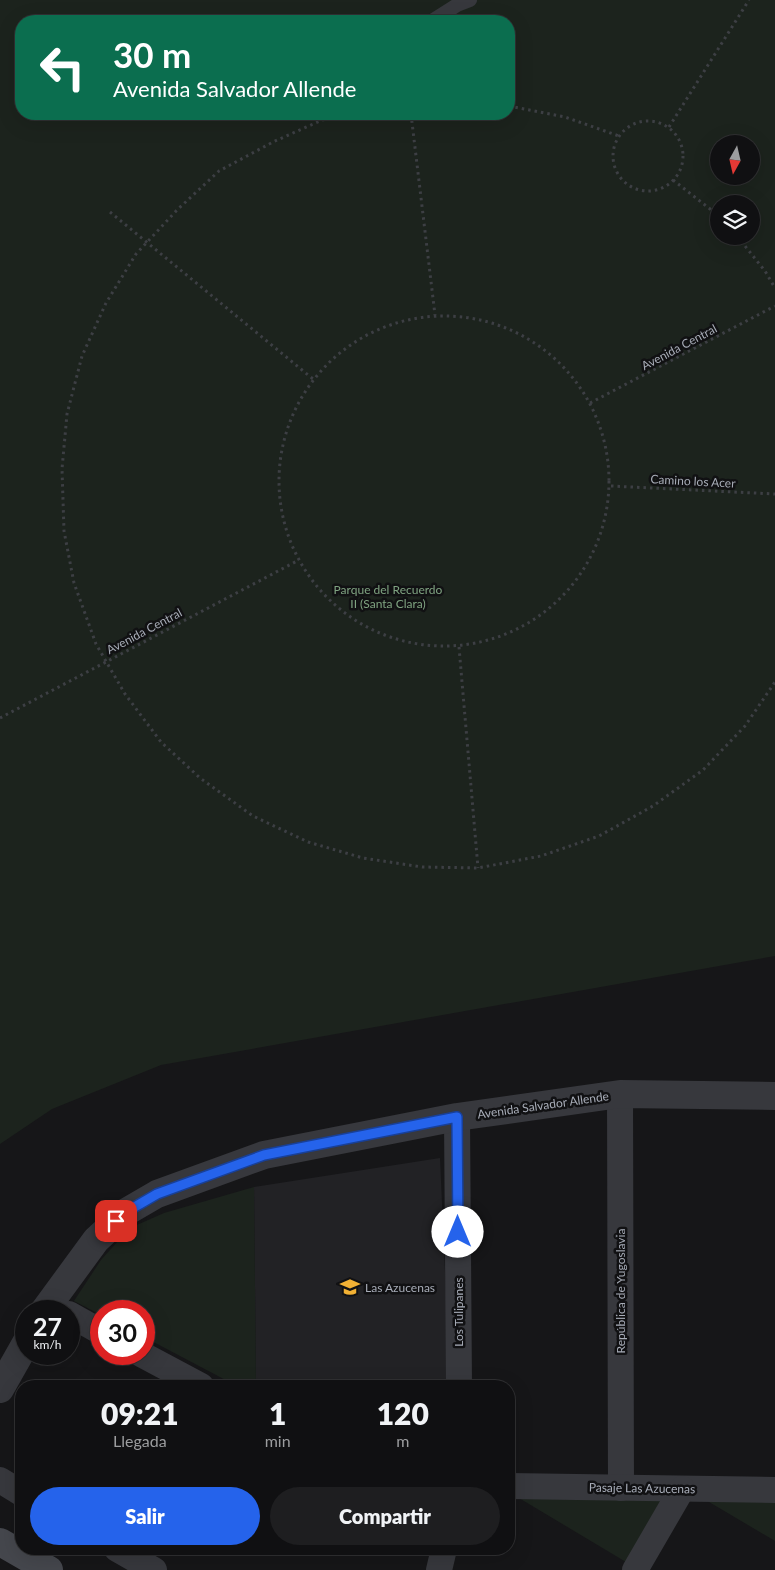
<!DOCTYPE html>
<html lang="es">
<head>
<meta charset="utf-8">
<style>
  :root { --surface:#101012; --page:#1e1e20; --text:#f1f3f6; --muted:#9c9d9f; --line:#303032; --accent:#2563eb }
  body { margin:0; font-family:Lato,sans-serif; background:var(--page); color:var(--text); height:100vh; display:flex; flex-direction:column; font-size:19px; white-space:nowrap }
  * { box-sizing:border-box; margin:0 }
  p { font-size:16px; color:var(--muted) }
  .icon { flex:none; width:28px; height:28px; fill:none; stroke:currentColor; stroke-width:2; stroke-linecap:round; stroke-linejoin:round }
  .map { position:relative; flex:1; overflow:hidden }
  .details { position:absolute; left:15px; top:1380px; width:500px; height:175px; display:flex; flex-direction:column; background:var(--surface); border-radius:20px; box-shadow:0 5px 20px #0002,0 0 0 1px var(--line) }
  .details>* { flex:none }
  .top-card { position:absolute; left:15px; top:15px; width:500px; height:105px; border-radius:20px; box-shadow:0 5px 20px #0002,0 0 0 1px var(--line); background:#0b6e4f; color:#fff; overflow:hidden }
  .needle { width:32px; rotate:188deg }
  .buttons { position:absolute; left:710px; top:135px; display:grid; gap:10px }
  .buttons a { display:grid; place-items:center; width:50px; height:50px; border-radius:50%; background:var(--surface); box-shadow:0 5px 20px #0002,0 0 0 1px var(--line); font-size:25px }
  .speed { position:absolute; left:15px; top:1300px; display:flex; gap:10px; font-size:25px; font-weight:700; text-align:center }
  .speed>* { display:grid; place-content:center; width:65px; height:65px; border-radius:50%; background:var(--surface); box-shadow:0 5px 20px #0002,0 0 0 1px var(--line); line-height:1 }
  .speed small { font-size:12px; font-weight:400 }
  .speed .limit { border:8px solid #d22; background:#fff; color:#111 }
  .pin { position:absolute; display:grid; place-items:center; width:42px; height:42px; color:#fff; margin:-21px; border-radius:10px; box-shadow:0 2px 8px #0006 }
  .me { position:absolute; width:55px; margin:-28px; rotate:0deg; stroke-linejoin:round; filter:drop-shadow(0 0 4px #0008) }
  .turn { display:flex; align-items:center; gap:18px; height:105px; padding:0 15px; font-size:22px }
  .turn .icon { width:65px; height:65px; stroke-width:2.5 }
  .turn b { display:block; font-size:35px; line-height:42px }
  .eta { display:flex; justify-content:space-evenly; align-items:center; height:85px; text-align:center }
  .eta b { font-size:30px; font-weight:800; line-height:35px }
  .button { display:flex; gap:10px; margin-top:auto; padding:10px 15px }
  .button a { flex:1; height:58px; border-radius:30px; background:var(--accent); color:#fff; font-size:20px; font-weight:800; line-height:58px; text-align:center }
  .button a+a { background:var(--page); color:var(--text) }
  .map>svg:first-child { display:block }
</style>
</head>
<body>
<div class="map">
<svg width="775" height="1570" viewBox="0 0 775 1570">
  <rect width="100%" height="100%" fill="#161618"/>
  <path fill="#222225" d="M 440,1158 L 450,1386 L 256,1386 L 254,1187 Z"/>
  <g fill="#1c231d" fill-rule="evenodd">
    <path d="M 0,0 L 775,0 L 775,956 L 161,1065 L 52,1109 L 0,1144 ZM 21,21 L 509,21 L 509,114 L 21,114 ZM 719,144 L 751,144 L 751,176 L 719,176 ZM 719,204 L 751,204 L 751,236 L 719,236 Z"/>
    <path d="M 254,1187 L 256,1386 L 237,1386 L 144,1337 L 144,1311 L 101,1311 L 101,1315 L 74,1301 L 101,1260 L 130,1228 L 164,1213 Z"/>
    <path d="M 514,1495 L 666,1496 L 626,1562 Z"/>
    <path d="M 704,1499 L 775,1500 L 775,1541 Z"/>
  </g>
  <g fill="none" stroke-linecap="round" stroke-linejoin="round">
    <g stroke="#3d3f44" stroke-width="3" stroke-dasharray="2.5 4" stroke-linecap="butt">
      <path d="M 509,106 L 565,117 L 619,136"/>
      <path d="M 350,114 L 322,120 L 273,142 L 219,171 L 177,210 L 136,254 L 106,303 L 82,356 L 67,414 L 62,469 L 64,531 L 74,583 L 96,644 L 125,694 L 161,742 L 200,778 L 253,816 L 308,842 L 363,858 L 422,867 L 478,868 L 541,856 L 599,836 L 653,806 L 703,770 L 745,726 L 775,682"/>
      <path d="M 411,114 L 435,315"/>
      <circle cx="648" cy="156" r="35"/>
      <path d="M 669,127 L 749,0"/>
      <path d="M 673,180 L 719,216"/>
      <path d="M 110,212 L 313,379"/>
      <path d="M 737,236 L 765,271 L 775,288"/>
      <circle cx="444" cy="481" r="165"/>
      <path d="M 590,403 L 775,306"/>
      <path d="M 611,486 L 775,494"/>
      <path d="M 459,647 L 478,868"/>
      <path d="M 0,718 L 297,561"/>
    </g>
    <path stroke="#37383d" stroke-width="14" d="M 432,21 L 457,5 L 470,0"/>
    <g stroke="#37383d" stroke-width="26">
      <path d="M 620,1094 L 621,1488"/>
      <path d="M 457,1117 L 459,1386"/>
      <path d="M 69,1314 L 101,1332"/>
      <path d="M 141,1354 L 201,1386"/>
      <path d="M 0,1480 L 21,1493"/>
      <path d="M 509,1486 L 775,1490"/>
      <path d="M 117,1549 L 154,1570"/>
      <path d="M 439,1570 L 444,1549"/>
      <path d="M 635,1570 L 682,1489"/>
    </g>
    <g stroke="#37383d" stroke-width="28">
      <path d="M 44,1311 L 96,1240 L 126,1212 L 157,1194 L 264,1155 L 457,1117 L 620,1094 L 775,1096"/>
      <path d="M 0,1389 L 26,1343"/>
    </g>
    <path stroke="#45474d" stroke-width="28" d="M 0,1542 L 49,1570"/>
  </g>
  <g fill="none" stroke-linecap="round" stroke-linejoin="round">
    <defs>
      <path id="route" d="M 116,1221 L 126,1212 L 157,1194 L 264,1155 L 457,1117 L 458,1232"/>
    </defs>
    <use href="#route" stroke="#184099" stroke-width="12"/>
    <use href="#route" stroke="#2563eb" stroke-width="9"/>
  </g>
  <defs>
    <symbol id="school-bare" viewBox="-9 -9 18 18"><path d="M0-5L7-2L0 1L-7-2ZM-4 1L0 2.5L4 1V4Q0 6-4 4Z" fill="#f2b134" stroke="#111113" stroke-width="2.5" paint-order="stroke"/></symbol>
  </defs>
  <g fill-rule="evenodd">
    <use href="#school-bare" x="336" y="1273" width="28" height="28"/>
  </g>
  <g text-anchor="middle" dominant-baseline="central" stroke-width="5" stroke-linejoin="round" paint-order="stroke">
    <g font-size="12" fill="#a8adb8" stroke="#111113">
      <text transform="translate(679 347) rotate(-28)">Avenida Central</text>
      <text transform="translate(693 481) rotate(3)">Camino los Acer</text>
      <text transform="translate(144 631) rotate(-28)">Avenida Central</text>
      <text transform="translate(543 1105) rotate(-8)">Avenida Salvador Allende</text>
      <text transform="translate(620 1291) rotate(-90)">República de Yugoslavia</text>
      <text transform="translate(458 1312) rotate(-90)">Los Tulipanes</text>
      <text transform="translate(642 1488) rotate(1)">Pasaje Las Azucenas</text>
    </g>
    <g font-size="12" fill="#7fa381" stroke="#111113">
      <text x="388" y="589">Parque del Recuerdo<tspan x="388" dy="14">II (Santa Clara)</tspan></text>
    </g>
    <g font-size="12" fill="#a8adb8" stroke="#111113" text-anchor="start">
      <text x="365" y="1287">Las Azucenas</text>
    </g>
  </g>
</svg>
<div class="buttons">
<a><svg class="needle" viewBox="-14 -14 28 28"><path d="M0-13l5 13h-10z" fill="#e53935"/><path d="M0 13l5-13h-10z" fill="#9c9d9f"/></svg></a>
<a><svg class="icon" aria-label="layers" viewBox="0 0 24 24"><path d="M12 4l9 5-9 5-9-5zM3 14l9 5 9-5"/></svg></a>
</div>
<div class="speed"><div>27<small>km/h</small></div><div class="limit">30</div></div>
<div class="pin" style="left:116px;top:1221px;background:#d93025"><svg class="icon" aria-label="arrive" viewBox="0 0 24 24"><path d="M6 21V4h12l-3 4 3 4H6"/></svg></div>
<svg class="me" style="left:458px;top:1232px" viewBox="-20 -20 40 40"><circle r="19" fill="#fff"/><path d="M0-13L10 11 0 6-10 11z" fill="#2563eb"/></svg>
<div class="top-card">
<div class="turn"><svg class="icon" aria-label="left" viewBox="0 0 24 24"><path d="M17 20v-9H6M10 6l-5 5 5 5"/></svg><div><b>30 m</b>Avenida Salvador Allende</div></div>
</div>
<section class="details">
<div class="eta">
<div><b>09:21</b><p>Llegada</p></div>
<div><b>1</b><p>min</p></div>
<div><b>120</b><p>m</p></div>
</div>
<div class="button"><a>Salir</a><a>Compartir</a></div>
</section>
</div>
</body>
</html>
